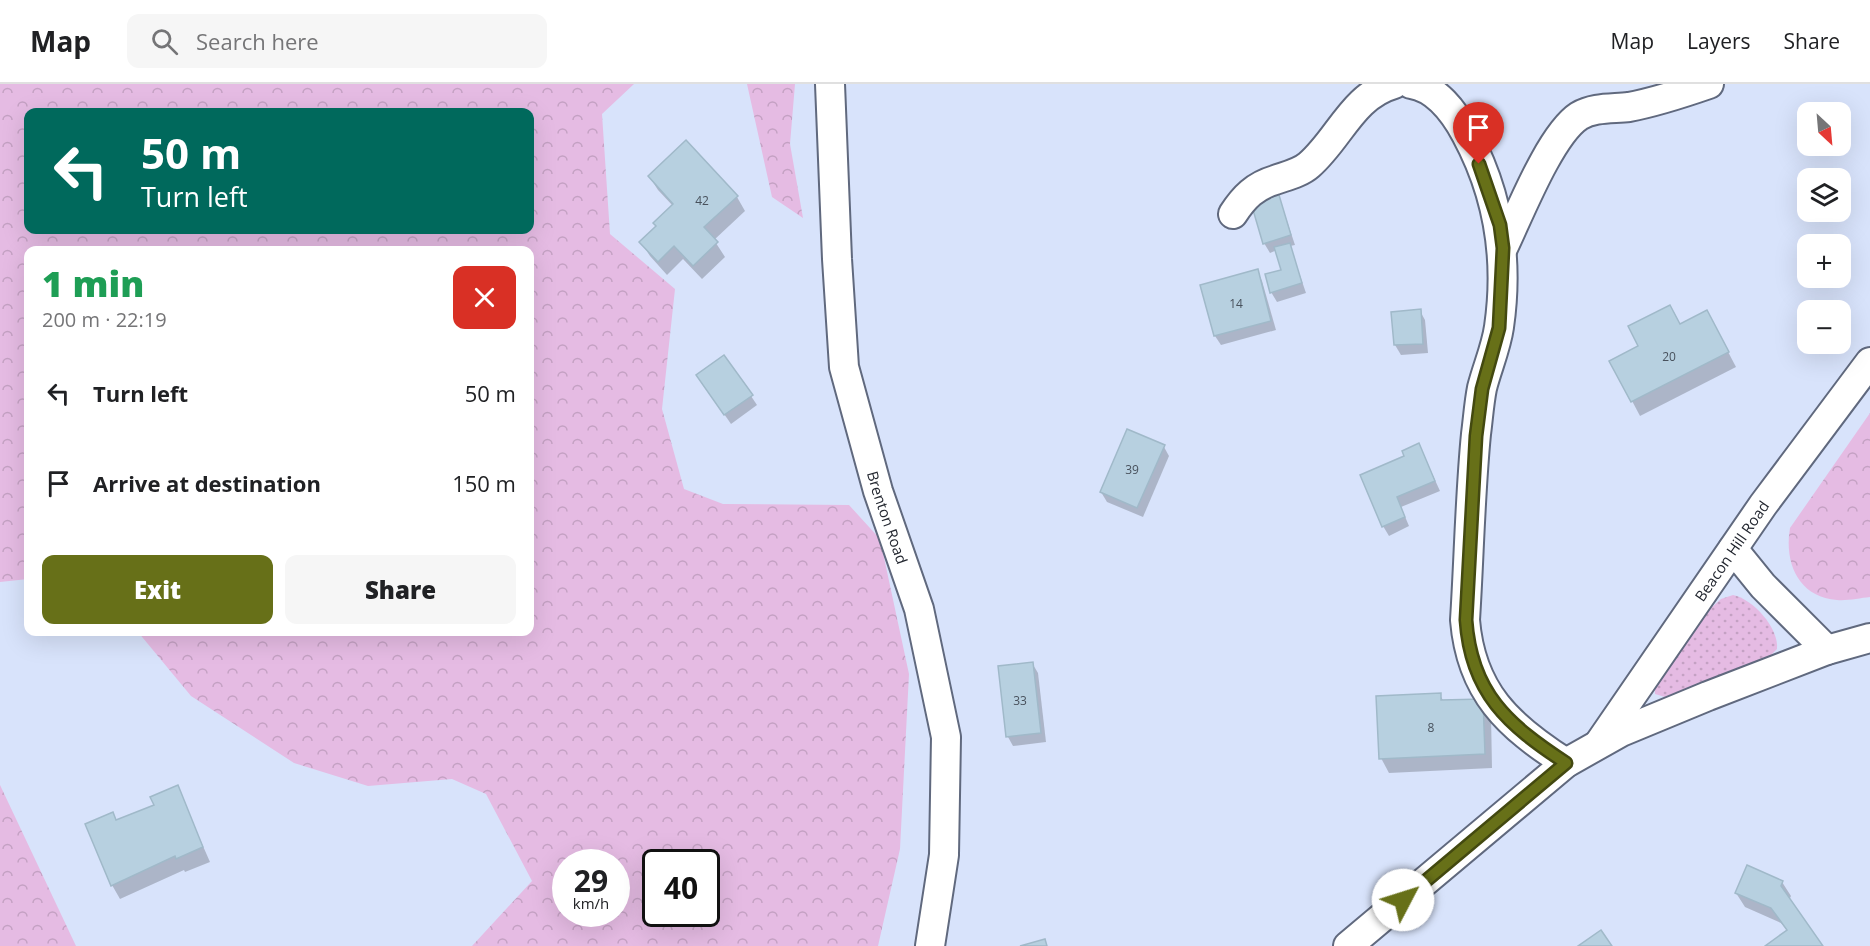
<!DOCTYPE html>
<html lang="en">
<head>
<meta charset="utf-8">
<style>
  :root { --surface:#fff; --page:#f6f6f6; --text:#202124; --muted:#757577; --line:#e0e0e0; --accent:#677018 }
  body { margin:0; font-family:"Open Sans",sans-serif; background:var(--page); color:var(--text); height:100vh; display:flex; flex-direction:column; font-size:22px; white-space:nowrap }
  * { box-sizing:border-box; margin:0 }
  p { font-size:20px; color:var(--muted) }
  .icon { flex:none; width:33px; height:33px; fill:none; stroke:currentColor; stroke-width:2; stroke-linecap:round; stroke-linejoin:round }
  .map { position:relative; flex:1; overflow:hidden }
  .details { position:absolute; left:24px; top:162px; width:510px; height:390px; display:flex; flex-direction:column; background:var(--surface); border-radius:12px; box-shadow:0 6px 24px #0002 }
  .details>* { flex:none }
  .top-card { position:absolute; left:24px; top:24px; width:510px; height:126px; border-radius:12px; box-shadow:0 6px 24px #0002; background:#00695c; color:#fff; overflow:hidden }
  .needle { width:39px; rotate:154deg }
  .tools { position:absolute; left:1797px; top:18px; display:grid; gap:12px }
  .tools a { display:grid; place-items:center; width:54px; height:54px; border-radius:12px; background:var(--surface); box-shadow:0 6px 24px #0002; font-size:30px }
  .speed { position:absolute; left:552px; top:765px; display:flex; gap:12px; font-size:30px; font-weight:700; text-align:center }
  .speed>* { display:grid; place-content:center; width:78px; height:78px; border-radius:50%; background:var(--surface); box-shadow:0 6px 24px #0002; line-height:1 }
  .speed small { font-size:15px; font-weight:400 }
  .speed .limit { border:3px solid #111; border-radius:9px; background:#fff; color:#111 }
  .pin { position:absolute; display:grid; place-items:center; width:51px; height:51px; color:#fff; margin:-62px -26px; border-radius:50% 50% 50% 0; rotate:-45deg; box-shadow:0 0 6px #0007 }
  .pin .icon { rotate:45deg }
  .me { position:absolute; width:66px; margin:-33px; rotate:50deg; stroke-linejoin:round; filter:drop-shadow(0 0 4px #0008) }
  .turn { display:flex; align-items:center; gap:21px; height:126px; padding:0 18px; font-size:27px }
  .turn .icon { width:78px; height:78px; stroke-width:2.5 }
  .turn b { display:block; font-size:42px; line-height:51px }
  .round { display:grid; place-items:center; flex:none; width:63px; height:63px; border-radius:12px; background:var(--page) }
  .headline { display:flex; align-items:center; justify-content:space-between; height:102px; padding:0 18px }
  h1 { font-size:36px; font-weight:800; line-height:45px; color:#1e9e55 }
  .primary-button { display:flex; gap:12px; margin-top:auto; padding:12px 18px }
  .primary-button a { flex:1; height:69px; border-radius:12px; background:var(--accent); color:#fff; font-size:24px; font-weight:800; line-height:69px; text-align:center }
  .primary-button a+a { background:var(--page); color:var(--text) }
  ul { padding:0; list-style:none }
  li { display:flex; align-items:center; gap:18px; height:90px; padding:0 18px }
  li div { flex:1 }
  li b { display:block; font-size:22px }
  li em { font-style:normal }
  header { display:flex; align-items:center; gap:36px; box-sizing:border-box; height:84px; padding:0 30px; background:var(--surface); border-bottom:2px solid var(--line) }
  header strong { font-size:28px }
  nav { display:flex; gap:33px; margin-inline-start:auto; font-size:21px }
  .search { width:420px; height:54px; background:var(--page); display:flex; align-items:center; gap:15px; box-sizing:border-box; padding:0 21px; border-radius:12px; color:var(--muted); font-size:22px }
  .map>svg:first-child { display:block }
</style>
</head>
<body>
<header>
<strong>Map</strong>
<div class="search"><svg class="icon" aria-label="search" viewBox="0 0 24 24"><circle cx="10" cy="10" r="6"/><path d="M15 15l6 6"/></svg>Search here</div>
<nav><a>Map</a><a>Layers</a><a>Share</a></nav>
</header>
<div class="map">
<svg width="1870" height="862" viewBox="0 0 1870 862">
  <defs>
    <pattern id="grass-dots" width="8" height="8" patternUnits="userSpaceOnUse" patternTransform="scale(1.5)"><rect width="8" height="8" fill="#e5bbe3"/><path d="M2 2h.1M6 6h.1" fill="none" stroke="#c4a1c3" stroke-width="1.8" stroke-linecap="round"/></pattern>
    <pattern id="forest-crowns" width="20" height="18" patternUnits="userSpaceOnUse" patternTransform="scale(1.5)"><rect width="20" height="18" fill="#e5bbe3"/><path d="M2 6a3 3 0 1 1 6 0M12 15a3 3 0 1 1 6 0" fill="none" stroke="#c4a1c3"/></pattern>
  </defs>
  <rect width="100%" height="100%" fill="#d8e3fb"/>
  <path fill="url(#grass-dots)" d="M 1733,511 C 1753,515 1779,544 1777,565 L 1771,571 L 1665,613 L 1655,610 L 1655,604 L 1710,525 L 1721,515 Z"/>
  <g fill="url(#forest-crowns)" fill-rule="evenodd">
    <path d="M 0,0 L 634,0 L 602,30 L 610,150 L 675,205 L 662,325 L 684,405 L 723,420 L 849,421 L 880,455 L 909,590 L 900,765 L 878,862 L 472,862 L 532,797 L 486,710 L 452,695 L 368,702 L 294,679 L 191,612 L 138,548 L 530,548 L 530,166 L 28,166 L 28,495 L 0,498 ZM 28,28 L 530,28 L 530,146 L 28,146 ZM 566,778 L 616,778 L 616,830 L 566,830 ZM 656,778 L 706,778 L 706,830 L 656,830 Z"/>
    <path d="M 747,0 L 795,0 L 790,60 L 803,134 L 772,113 Z"/>
    <path d="M 1870,329 L 1870,513 C 1860,514 1847,517 1837,516 C 1798,513 1784,478 1790,444 Z"/>
    <path d="M 0,701 L 76,862 L 0,862 Z"/>
  </g>
  <g fill="#0003">
    <path d="M 686,58 L 737,113 L 745,127 L 714,156 L 725,173 L 702,195 L 683,175 L 667,191 L 650,172 L 641,158 L 657,143 L 673,122 L 658,106 L 649,92 Z"/>
    <path d="M 1279,113 L 1295,161 L 1290,162 L 1306,209 L 1277,218 L 1271,208 L 1282,187 L 1277,166 L 1270,169 L 1264,159 Z"/>
    <path d="M 1257,187 L 1262,197 L 1276,246 L 1221,261 L 1215,252 Z"/>
    <path d="M 1420,227 L 1425,236 L 1428,269 L 1401,271 L 1395,261 L 1393,229 Z"/>
    <path d="M 1680,242 L 1715,243 L 1736,283 L 1640,332 L 1611,277 Z"/>
    <path d="M 704,301 L 751,312 L 757,321 L 731,340 Z"/>
    <path d="M 1419,361 L 1440,407 L 1401,423 L 1409,442 L 1389,452 L 1383,442 L 1406,372 Z"/>
    <path d="M 1164,363 L 1169,372 L 1143,433 L 1107,418 L 1101,408 Z"/>
    <path d="M 1032,579 L 1038,589 L 1046,658 L 1013,662 L 1008,653 Z"/>
    <path d="M 1440,611 L 1444,618 L 1482,616 L 1491,630 L 1492,684 L 1389,689 L 1381,674 Z"/>
    <path d="M 177,703 L 210,778 L 185,788 L 184,786 L 120,815 L 112,801 L 117,738 L 156,721 Z"/>
    <path d="M 1782,798 L 1791,812 L 1789,816 L 1821,862 L 1766,862 L 1788,847 L 1781,839 L 1745,823 L 1736,809 Z"/>
  </g>
  <g fill="#b7d0e0" stroke="#a0b9c9" stroke-width="1.5">
    <path d="M 686,56 L 738,112 L 704,143 L 718,158 L 693,182 L 674,162 L 658,178 L 639,158 L 656,142 L 653,139 L 673,120 L 648,92 Z"/>
    <path d="M 1279,111 L 1291,151 L 1263,160 L 1251,119 Z"/>
    <path d="M 1290,159 L 1302,199 L 1270,209 L 1265,190 L 1281,186 L 1274,163 Z"/>
    <path d="M 1258,185 L 1271,237 L 1214,252 L 1200,201 Z"/>
    <path d="M 1670,221 L 1680,240 L 1707,226 L 1729,268 L 1631,318 L 1609,277 L 1638,262 L 1628,242 Z"/>
    <path d="M 1421,225 L 1423,260 L 1394,261 L 1391,228 Z"/>
    <path d="M 724,271 L 753,311 L 724,331 L 696,291 Z"/>
    <path d="M 1127,345 L 1165,361 L 1137,424 L 1100,408 Z"/>
    <path d="M 1419,359 L 1435,397 L 1397,413 L 1405,433 L 1382,443 L 1360,391 L 1404,372 L 1402,367 Z"/>
    <path d="M 1033,578 L 1041,649 L 1006,653 L 998,582 Z"/>
    <path d="M 1441,609 L 1441,616 L 1483,615 L 1485,670 L 1379,675 L 1376,612 Z"/>
    <path d="M 178,701 L 203,763 L 176,775 L 175,772 L 111,802 L 85,740 L 113,728 L 116,736 L 154,721 L 150,713 Z"/>
    <path d="M 1747,781 L 1783,797 L 1781,802 L 1823,862 L 1765,862 L 1787,846 L 1771,824 L 1735,809 Z"/>
    <path d="M 1601,846 L 1612,862 L 1578,862 Z"/>
    <path d="M 1045,855 L 1047,862 L 1020,862 Z"/>
  </g>
  <g fill="none" stroke-linecap="round" stroke-linejoin="round">
    <defs>
      <g id="minor">
        <path id="s1" d="M 830,0 L 837,175 L 844,283 L 878,407 L 919,525 L 946,653 L 944,771 L 930,862"/>
        <path d="M 1411,0 C 1437,4 1454,28 1466,50 C 1499,111 1509,174 1499,243 C 1496,264 1487,284 1482,304 C 1479,319 1478,335 1476,350 C 1470,411 1469,474 1465,536 C 1471,608 1508,642 1566,679"/>
        <path d="M 1233,130 C 1244,113 1255,102 1275,96 C 1286,92 1300,89 1309,81 C 1340,54 1352,12 1394,0"/>
        <path d="M 1503,164 C 1519,131 1550,51 1579,32 C 1594,23 1613,25 1629,23 C 1656,18 1683,9 1709,0"/>
        <path d="M 1733,465 L 1763,502 L 1827,566"/>
        <path id="s2" d="M 1600,658 L 1763,421 L 1870,278"/>
        <path d="M 1348,862 L 1566,679 L 1621,648 L 1708,612 L 1827,566 L 1870,554"/>
      </g>
    </defs>
    <use href="#minor" stroke="#60697e" stroke-width="32"/>
    <use href="#minor" stroke="#fff" stroke-width="28"/>
  </g>
  <g fill="none" stroke-linecap="round" stroke-linejoin="round">
    <defs>
      <path id="route" d="M 1403,816 L 1566,679 C 1508,641 1471,609 1466,536 L 1476,352 L 1482,305 L 1499,244 L 1503,164 L 1500,141 L 1479,80"/>
    </defs>
    <use href="#route" stroke="#434910" stroke-width="15"/>
    <use href="#route" stroke="#677018" stroke-width="10"/>
  </g>
  <g text-anchor="middle" dominant-baseline="central" stroke-width="4.5" stroke-linejoin="round" paint-order="stroke">
    <g font-size="12" fill="#48515c">
      <text x="702" y="116">42</text>
      <text x="1236" y="219">14</text>
      <text x="1669" y="272">20</text>
      <text x="1132" y="385">39</text>
      <text x="1020" y="616">33</text>
      <text x="1431" y="643">8</text>
    </g>
    <g font-size="15" fill="#232730" stroke="#e9f0ff">
      <text stroke="none"><textPath href="#s1" startOffset="440">Brenton Road</textPath></text>
      <text stroke="none"><textPath href="#s2" startOffset="232">Beacon Hill Road</textPath></text>
    </g>
  </g>
</svg>
<div class="tools">
<a><svg class="needle" viewBox="-14 -14 28 28"><path d="M0-13l5 13h-10z" fill="#e53935"/><path d="M0 13l5-13h-10z" fill="#757577"/></svg></a>
<a><svg class="icon" aria-label="layers" viewBox="0 0 24 24"><path d="M12 4l9 5-9 5-9-5zM3 14l9 5 9-5"/></svg></a>
<a>+</a>
<a>−</a>
</div>
<div class="speed"><div>29<small>km/h</small></div><div class="limit">40</div></div>
<div class="pin" style="left:1479px;top:80px;background:#d93025"><svg class="icon" aria-label="arrive" viewBox="0 0 24 24"><path d="M6 21V4h12l-3 4 3 4H6"/></svg></div>
<svg class="me" style="left:1403px;top:816px" viewBox="-20 -20 40 40"><circle r="19" fill="#fff"/><path d="M0-13L10 11 0 6-10 11z" fill="#677018"/></svg>
<div class="top-card">
<div class="turn"><svg class="icon" aria-label="left" viewBox="0 0 24 24"><path d="M17 20v-9H6M10 6l-5 5 5 5"/></svg><div><b>50 m</b>Turn left</div></div>
</div>
<section class="details">
<div class="headline"><div><h1>1 min</h1><p>200 m · 22:19</p></div><a class="round" style="background:#d93025;color:#fff"><svg class="icon" aria-label="close" viewBox="0 0 24 24"><path d="M6 6l12 12M18 6L6 18"/></svg></a></div>
<ul>
<li><svg class="icon" aria-label="left" viewBox="0 0 24 24"><path d="M17 20v-9H6M10 6l-5 5 5 5"/></svg><div><b>Turn left</b></div><em>50 m</em></li>
<li><svg class="icon" aria-label="arrive" viewBox="0 0 24 24"><path d="M6 21V4h12l-3 4 3 4H6"/></svg><div><b>Arrive at destination</b></div><em>150 m</em></li>
</ul>
<div class="primary-button"><a>Exit</a><a>Share</a></div>
</section>
</div>
</body>
</html>
